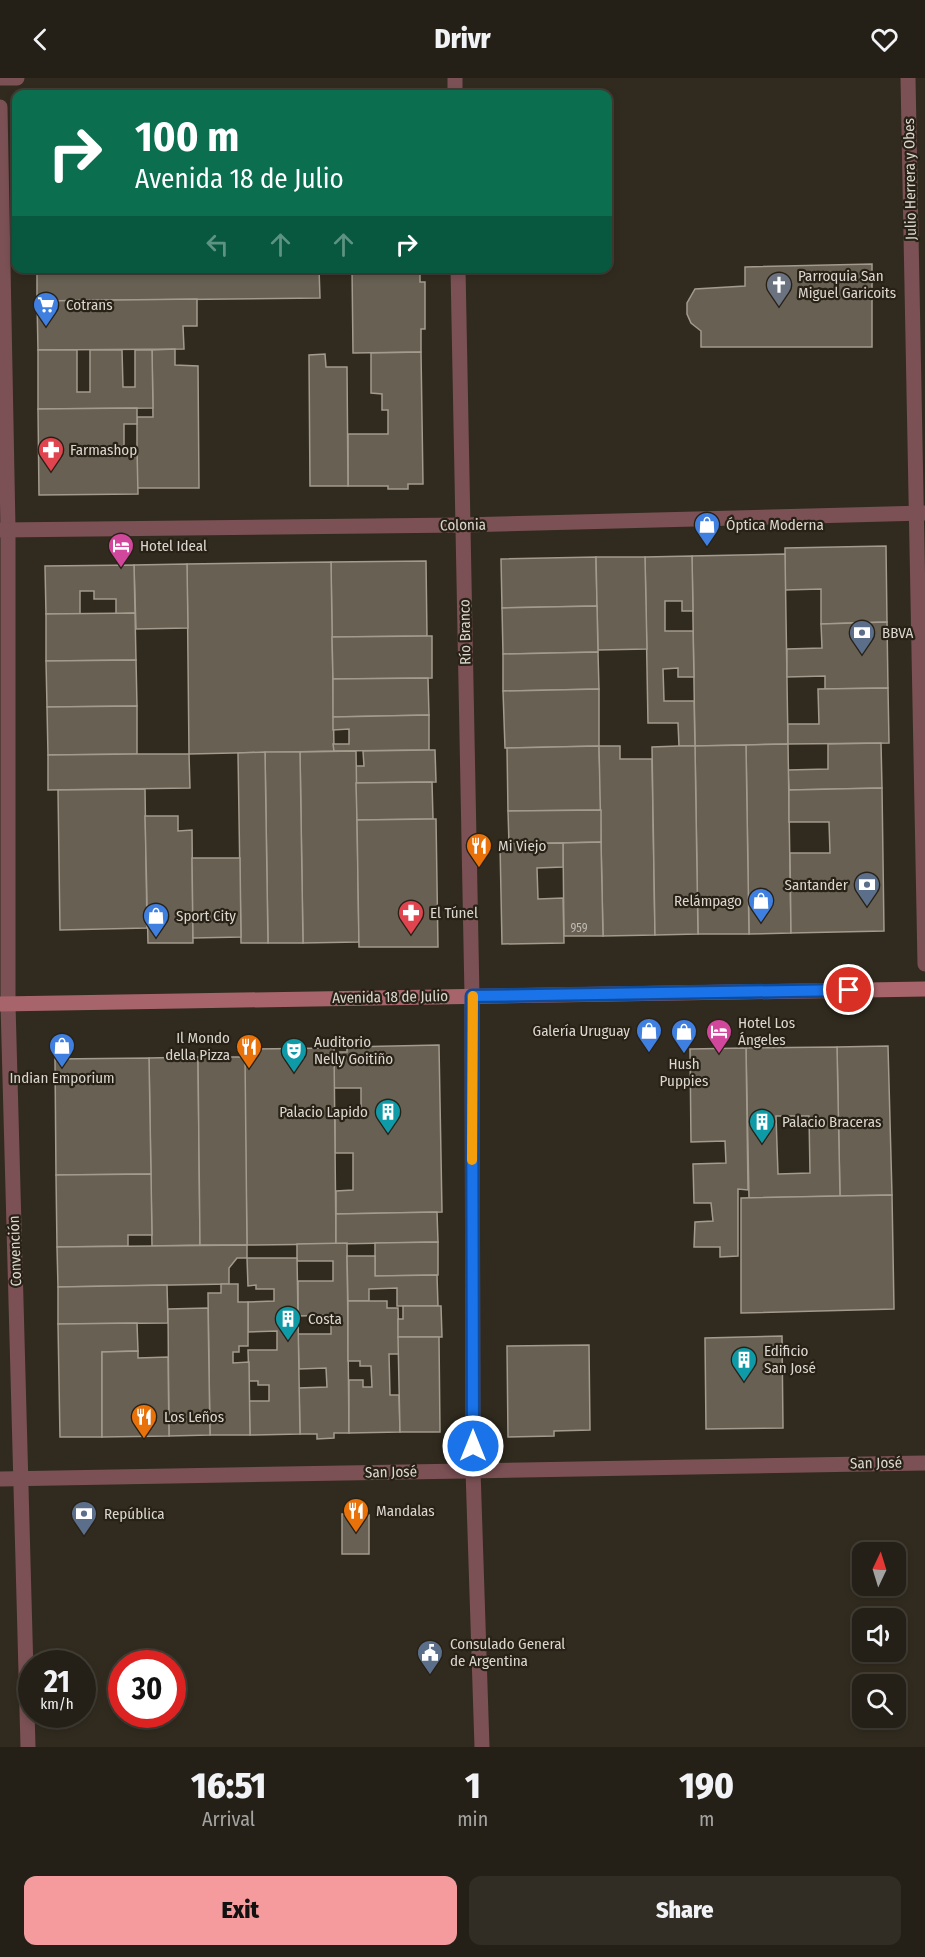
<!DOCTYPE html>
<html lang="en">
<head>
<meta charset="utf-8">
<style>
  :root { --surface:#252017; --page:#312d24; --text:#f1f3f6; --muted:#a3a3a1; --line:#423e36; --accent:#f59b9e }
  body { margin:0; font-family:"Fira Sans Condensed",sans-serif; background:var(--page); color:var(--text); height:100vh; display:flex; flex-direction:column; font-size:22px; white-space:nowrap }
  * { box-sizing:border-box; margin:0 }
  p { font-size:20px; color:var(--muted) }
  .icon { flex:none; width:33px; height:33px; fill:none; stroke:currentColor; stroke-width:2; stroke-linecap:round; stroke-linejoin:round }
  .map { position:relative; height:1669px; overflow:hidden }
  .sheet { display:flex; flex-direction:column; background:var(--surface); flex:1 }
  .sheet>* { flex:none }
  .banner { position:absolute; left:12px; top:12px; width:600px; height:183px; border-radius:12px; box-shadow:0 3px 9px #0003,0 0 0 2px var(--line); background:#0b6e4f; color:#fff; overflow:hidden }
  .needle { width:39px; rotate:4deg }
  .fabs { position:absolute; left:852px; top:1464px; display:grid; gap:12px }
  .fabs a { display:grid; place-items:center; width:54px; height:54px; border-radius:12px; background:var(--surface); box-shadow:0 3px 9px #0003,0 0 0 2px var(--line); font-size:30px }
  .speed { position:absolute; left:18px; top:1572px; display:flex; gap:12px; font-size:30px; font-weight:700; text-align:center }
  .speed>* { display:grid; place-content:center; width:78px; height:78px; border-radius:50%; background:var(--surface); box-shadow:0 3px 9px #0003,0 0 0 2px var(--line); line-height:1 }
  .speed small { font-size:15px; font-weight:400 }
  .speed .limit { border:9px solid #d22; background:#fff; color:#111 }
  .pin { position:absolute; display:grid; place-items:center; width:51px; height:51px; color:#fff; margin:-26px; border:3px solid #fff; border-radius:50%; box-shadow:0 2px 6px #0007 }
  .me { position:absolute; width:66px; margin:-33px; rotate:0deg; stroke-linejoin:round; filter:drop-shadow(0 0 4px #0008) }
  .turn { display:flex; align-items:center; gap:21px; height:126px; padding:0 24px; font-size:27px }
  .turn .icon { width:78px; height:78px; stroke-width:2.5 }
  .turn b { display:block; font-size:42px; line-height:51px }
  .lanes { display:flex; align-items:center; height:57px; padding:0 24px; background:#0003; justify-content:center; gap:30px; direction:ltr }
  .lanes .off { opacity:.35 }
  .eta { display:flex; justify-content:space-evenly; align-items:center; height:102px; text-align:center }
  .eta b { font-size:36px; font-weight:800; line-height:42px }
  .primary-button { display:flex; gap:12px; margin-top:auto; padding:12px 24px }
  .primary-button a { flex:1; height:69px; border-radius:12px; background:var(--accent); color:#111; font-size:24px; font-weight:800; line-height:69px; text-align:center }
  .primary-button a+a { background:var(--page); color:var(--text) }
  header { display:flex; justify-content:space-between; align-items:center; height:78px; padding:0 24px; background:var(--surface); font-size:27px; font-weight:800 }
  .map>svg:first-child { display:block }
</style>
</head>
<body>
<header><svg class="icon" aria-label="back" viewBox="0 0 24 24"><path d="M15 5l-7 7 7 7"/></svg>Drivr<svg class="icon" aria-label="heart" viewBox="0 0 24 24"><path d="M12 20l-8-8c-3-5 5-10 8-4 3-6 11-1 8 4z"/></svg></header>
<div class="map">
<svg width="925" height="1669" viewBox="0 0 925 1669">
  <rect width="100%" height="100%" fill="#312b1f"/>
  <g fill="#676053" stroke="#a39b8d" stroke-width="1.5" fill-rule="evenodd">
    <path d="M 872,186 L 872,269 L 701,269 L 701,253 L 691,245 L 687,236 L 687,225 L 695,211 L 745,208 L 745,189 Z"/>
    <path d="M 37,190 L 319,190 L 320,220 L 37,223 Z"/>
    <path d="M 352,190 L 420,190 L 420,204 L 425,204 L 425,251 L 421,251 L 421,274 L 353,275 Z"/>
    <path d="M 197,221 L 197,248 L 183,248 L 184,271 L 38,272 L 37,223 Z"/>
    <path d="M 175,271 L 175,287 L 198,288 L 199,410 L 137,410 L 137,339 L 153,339 L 152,272 Z"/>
    <path d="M 38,272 L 77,272 L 77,314 L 90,314 L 90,272 L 122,272 L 123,309 L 135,309 L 135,272 L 152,272 L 153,330 L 38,331 Z"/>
    <path d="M 421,274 L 423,406 L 408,406 L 408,411 L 388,411 L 388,408 L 348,408 L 348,356 L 388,356 L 388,332 L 382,332 L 382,316 L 371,315 L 371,275 Z"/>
    <path d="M 325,276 L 326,289 L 347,289 L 348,408 L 310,408 L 309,277 Z"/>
    <path d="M 137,330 L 137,346 L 124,346 L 124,372 L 137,372 L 138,416 L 39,417 L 38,331 Z"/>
    <path d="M 886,468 L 887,544 L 821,546 L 821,511 L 785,512 L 785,470 Z"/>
    <path d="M 785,476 L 788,666 L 695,668 L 692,478 Z"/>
    <path d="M 692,478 L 693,533 L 682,533 L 682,523 L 665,523 L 665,553 L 693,553 L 694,599 L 678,599 L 678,590 L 663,591 L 664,623 L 694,623 L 695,668 L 679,668 L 678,645 L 648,645 L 645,479 Z"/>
    <path d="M 596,479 L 597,528 L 502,530 L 501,481 Z"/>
    <path d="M 596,479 L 645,479 L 647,571 L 598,572 Z"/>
    <path d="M 426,483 L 427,558 L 332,559 L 331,484 Z"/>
    <path d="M 331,484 L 334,673 L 189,676 L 187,486 Z"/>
    <path d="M 187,486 L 188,550 L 136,551 L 134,487 Z"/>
    <path d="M 134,487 L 135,535 L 116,536 L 116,521 L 94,521 L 94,513 L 80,513 L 80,536 L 46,536 L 45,488 Z"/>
    <path d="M 597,528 L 598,574 L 503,576 L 502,530 Z"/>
    <path d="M 135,535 L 136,582 L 46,583 L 46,536 Z"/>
    <path d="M 887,544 L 888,610 L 825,611 L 825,598 L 787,599 L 787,571 L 822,570 L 821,546 Z"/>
    <path d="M 427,558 L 432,558 L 432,600 L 333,601 L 332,559 Z"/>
    <path d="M 598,574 L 599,611 L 503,613 L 503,576 Z"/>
    <path d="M 136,582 L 137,628 L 47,629 L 46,583 Z"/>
    <path d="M 428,600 L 429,637 L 333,639 L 333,601 Z"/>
    <path d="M 888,610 L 889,665 L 788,666 L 788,646 L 819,646 L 818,611 Z"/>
    <path d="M 599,611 L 599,668 L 505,670 L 503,613 Z"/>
    <path d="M 137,628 L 137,676 L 48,677 L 47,629 Z"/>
    <path d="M 429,637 L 429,672 L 334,673 L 333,666 L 349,666 L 349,651 L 333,652 L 333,639 Z"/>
    <path d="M 881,665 L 882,710 L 789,712 L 788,692 L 828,691 L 828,666 Z"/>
    <path d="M 788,666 L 791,855 L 749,856 L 746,667 Z"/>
    <path d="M 746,667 L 749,856 L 698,856 L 695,668 Z"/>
    <path d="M 599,668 L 601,732 L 508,733 L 507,670 Z"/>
    <path d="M 599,668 L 620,668 L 620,681 L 652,681 L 655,857 L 603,858 Z"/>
    <path d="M 679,668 L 695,668 L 698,856 L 655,857 L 652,669 Z"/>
    <path d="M 429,672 L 435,672 L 436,704 L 356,705 L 356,688 L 364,688 L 363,673 Z"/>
    <path d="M 356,673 L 359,864 L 303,865 L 300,674 Z"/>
    <path d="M 265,674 L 300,674 L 303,865 L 268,865 Z"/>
    <path d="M 265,674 L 268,865 L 241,865 L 238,675 Z"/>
    <path d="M 137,676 L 189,676 L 190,710 L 48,712 L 48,677 Z"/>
    <path d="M 432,704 L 433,741 L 357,742 L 356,705 Z"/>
    <path d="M 882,710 L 884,853 L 791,855 L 790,775 L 830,775 L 829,744 L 789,744 L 789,712 Z"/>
    <path d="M 145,711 L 147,850 L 60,852 L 58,712 Z"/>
    <path d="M 601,732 L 601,764 L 509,766 L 508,733 Z"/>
    <path d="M 145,738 L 178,738 L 178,753 L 192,752 L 193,865 L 148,865 Z"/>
    <path d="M 433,741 L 436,741 L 438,869 L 359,869 L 357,742 Z"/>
    <path d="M 601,764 L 603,858 L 564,858 L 563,765 Z"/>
    <path d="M 563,765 L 563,789 L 537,790 L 538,821 L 563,820 L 564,865 L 502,866 L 500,766 Z"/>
    <path d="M 192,780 L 240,780 L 241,859 L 193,860 Z"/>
    <path d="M 439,967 L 442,1134 L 336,1136 L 336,1113 L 353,1112 L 353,1075 L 335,1075 L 335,1039 L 361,1039 L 361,1010 L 334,1010 L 334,974 L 347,974 L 347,969 Z"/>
    <path d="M 888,968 L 892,1117 L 840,1118 L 837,969 Z"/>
    <path d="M 837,969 L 840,1118 L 749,1120 L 746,970 ZM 776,1038 L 809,1038 L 810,1095 L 778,1096 Z"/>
    <path d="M 334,970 L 336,1166 L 247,1167 L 244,971 Z"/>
    <path d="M 746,970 L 748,1112 L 738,1111 L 738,1178 L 720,1179 L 720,1169 L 694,1169 L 695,1144 L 713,1143 L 711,1125 L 694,1125 L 693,1086 L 726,1085 L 725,1063 L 691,1064 L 690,971 Z"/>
    <path d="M 198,979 L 200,1167 L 152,1168 L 149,980 Z"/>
    <path d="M 198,979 L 245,979 L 247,1167 L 200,1167 Z"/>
    <path d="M 149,980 L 151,1096 L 56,1097 L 55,981 Z"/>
    <path d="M 151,1096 L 152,1157 L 128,1157 L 128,1168 L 57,1169 L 56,1097 Z"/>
    <path d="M 892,1117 L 894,1231 L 741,1235 L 741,1120 Z"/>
    <path d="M 437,1134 L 438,1164 L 336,1166 L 336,1136 Z"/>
    <path d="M 438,1164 L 438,1197 L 375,1198 L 375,1165 Z"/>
    <path d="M 347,1165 L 349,1355 L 334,1355 L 334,1360 L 317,1361 L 317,1356 L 300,1356 L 299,1310 L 327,1309 L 326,1290 L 299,1291 L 298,1256 L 331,1256 L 331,1246 L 341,1246 L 341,1237 L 298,1238 L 298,1203 L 333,1203 L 333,1183 L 297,1183 L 297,1166 Z"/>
    <path d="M 247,1167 L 247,1180 L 237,1180 L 229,1190 L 229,1206 L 58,1209 L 57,1169 Z"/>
    <path d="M 347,1178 L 375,1178 L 375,1198 L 437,1197 L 438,1228 L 397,1228 L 397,1210 L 369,1211 L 369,1223 L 348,1223 Z"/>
    <path d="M 247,1180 L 297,1180 L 300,1356 L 250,1357 L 249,1323 L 269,1323 L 269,1307 L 258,1307 L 258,1303 L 249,1303 L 248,1272 L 277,1272 L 277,1253 L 248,1254 L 248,1224 L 274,1223 L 274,1211 L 256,1211 L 256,1207 L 248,1208 Z"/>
    <path d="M 221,1206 L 238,1206 L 238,1224 L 248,1224 L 248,1268 L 239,1268 L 239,1274 L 233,1274 L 233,1285 L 249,1284 L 250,1357 L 210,1357 L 208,1215 L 221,1215 Z"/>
    <path d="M 167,1207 L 168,1245 L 58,1246 L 58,1209 Z"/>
    <path d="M 348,1223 L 387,1223 L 387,1230 L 398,1230 L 399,1276 L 389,1276 L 390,1317 L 399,1317 L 400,1354 L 349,1355 L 349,1302 L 363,1302 L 363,1309 L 372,1309 L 371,1288 L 360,1288 L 360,1283 L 348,1283 Z"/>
    <path d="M 403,1228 L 441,1228 L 442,1259 L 398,1259 L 398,1241 L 403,1241 Z"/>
    <path d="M 208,1230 L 210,1357 L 169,1358 L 168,1231 Z"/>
    <path d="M 137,1245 L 138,1273 L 102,1274 L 102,1359 L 60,1359 L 58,1246 Z"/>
    <path d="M 782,1258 L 783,1350 L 706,1351 L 705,1260 Z"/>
    <path d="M 398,1259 L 439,1259 L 440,1354 L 400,1354 Z"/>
    <path d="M 589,1267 L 590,1352 L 554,1353 L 554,1358 L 508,1359 L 507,1268 Z"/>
    <path d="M 138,1273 L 138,1280 L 168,1279 L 169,1358 L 102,1359 L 102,1274 Z"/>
    <path d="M 342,1436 L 369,1437 L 369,1476 L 342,1476 Z"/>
  </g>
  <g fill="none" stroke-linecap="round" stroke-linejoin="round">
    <g stroke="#7b5155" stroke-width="15">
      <path d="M 0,0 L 17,0"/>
      <path d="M 455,0 L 455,16"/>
      <path d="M 908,0 L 925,886"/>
      <path d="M 0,29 L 8,451 L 8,926 L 28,1669"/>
      <path d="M 458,190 L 472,918 L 473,1392 L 482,1669"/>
      <path d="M 0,452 L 463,447 L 925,435"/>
      <path d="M 0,1401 L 925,1385"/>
    </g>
    <path stroke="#a7656b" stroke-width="15" d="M 0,926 L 925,911"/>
  </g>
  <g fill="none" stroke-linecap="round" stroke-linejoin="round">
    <defs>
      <path id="route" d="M 473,1368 L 472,918 L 849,912"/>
    </defs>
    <use href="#route" stroke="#114b97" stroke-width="15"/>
    <use href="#route" stroke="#1a73e8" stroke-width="10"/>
    <path stroke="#f59e0b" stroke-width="10" d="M 472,1082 L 473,918"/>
  </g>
  <defs>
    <symbol id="church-pin" viewBox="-11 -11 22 30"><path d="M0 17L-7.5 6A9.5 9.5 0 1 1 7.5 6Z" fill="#6b7280" stroke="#282116"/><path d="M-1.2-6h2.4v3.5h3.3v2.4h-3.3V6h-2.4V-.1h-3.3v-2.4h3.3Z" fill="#fff"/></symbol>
    <symbol id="supermarket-pin" viewBox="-11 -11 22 30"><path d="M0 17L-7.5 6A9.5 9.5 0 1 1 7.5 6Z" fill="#3f7fe0" stroke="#282116"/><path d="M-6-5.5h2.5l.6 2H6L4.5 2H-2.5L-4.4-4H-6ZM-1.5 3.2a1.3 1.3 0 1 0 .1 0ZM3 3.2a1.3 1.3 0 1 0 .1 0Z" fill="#fff"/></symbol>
    <symbol id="pharmacy-pin" viewBox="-11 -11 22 30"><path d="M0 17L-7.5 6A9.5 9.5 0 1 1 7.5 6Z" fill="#e0444e" stroke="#282116"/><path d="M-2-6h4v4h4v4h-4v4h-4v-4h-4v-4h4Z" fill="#fff"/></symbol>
    <symbol id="shop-pin" viewBox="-11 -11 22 30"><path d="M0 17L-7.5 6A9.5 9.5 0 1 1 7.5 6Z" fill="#3f7fe0" stroke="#282116"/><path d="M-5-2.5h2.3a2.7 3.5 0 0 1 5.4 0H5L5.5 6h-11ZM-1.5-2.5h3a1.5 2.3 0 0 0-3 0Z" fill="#fff"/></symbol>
    <symbol id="hotel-pin" viewBox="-11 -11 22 30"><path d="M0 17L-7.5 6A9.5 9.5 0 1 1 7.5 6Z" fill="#d1479c" stroke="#282116"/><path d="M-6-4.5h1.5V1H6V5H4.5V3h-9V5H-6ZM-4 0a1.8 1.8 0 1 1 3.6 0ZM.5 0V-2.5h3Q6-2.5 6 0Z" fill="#fff"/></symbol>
    <symbol id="bank-pin" viewBox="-11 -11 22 30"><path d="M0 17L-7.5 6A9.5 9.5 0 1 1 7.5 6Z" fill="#5c6f8a" stroke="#282116"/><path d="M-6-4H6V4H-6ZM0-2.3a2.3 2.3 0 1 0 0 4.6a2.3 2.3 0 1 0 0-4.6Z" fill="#fff"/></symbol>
    <symbol id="restaurant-pin" viewBox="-11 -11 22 30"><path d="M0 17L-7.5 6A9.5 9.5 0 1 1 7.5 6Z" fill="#e8710a" stroke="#282116"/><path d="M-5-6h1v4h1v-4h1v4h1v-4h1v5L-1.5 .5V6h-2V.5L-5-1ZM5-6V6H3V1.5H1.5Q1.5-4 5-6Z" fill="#fff"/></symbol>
    <symbol id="theatre-pin" viewBox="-11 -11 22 30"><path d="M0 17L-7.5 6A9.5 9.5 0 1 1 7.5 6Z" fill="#0f9aa8" stroke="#282116"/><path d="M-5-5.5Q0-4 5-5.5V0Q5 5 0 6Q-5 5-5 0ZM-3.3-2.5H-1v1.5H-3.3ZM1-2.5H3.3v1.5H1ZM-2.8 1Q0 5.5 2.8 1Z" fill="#fff"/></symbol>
    <symbol id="building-pin" viewBox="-11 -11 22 30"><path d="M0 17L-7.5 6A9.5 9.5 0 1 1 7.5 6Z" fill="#0f9aa8" stroke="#282116"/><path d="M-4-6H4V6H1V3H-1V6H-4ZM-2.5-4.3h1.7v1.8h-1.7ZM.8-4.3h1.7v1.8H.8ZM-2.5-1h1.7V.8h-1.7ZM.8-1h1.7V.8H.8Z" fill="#fff"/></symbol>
    <symbol id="civic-pin" viewBox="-11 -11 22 30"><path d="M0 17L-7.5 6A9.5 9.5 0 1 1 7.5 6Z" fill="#5c6f8a" stroke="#282116"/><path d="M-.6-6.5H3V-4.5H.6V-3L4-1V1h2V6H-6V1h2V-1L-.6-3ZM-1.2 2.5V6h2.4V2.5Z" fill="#fff"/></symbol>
  </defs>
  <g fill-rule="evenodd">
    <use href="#church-pin" x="764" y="192" width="30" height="40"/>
    <use href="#supermarket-pin" x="31" y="212" width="30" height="40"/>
    <use href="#pharmacy-pin" x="36" y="357" width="30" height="40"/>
    <use href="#shop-pin" x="692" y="432" width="30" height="40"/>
    <use href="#hotel-pin" x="106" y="453" width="30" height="40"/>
    <use href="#bank-pin" x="847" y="540" width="30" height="40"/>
    <use href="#restaurant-pin" x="464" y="753" width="30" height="40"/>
    <use href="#bank-pin" x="852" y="792" width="30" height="40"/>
    <use href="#shop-pin" x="746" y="808" width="30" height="40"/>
    <use href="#pharmacy-pin" x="396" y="820" width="30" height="40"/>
    <use href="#shop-pin" x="141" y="823" width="30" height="40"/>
    <use href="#shop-pin" x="634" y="938" width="30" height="40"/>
    <use href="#shop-pin" x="669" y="939" width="30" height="40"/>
    <use href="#hotel-pin" x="704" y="939" width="30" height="40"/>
    <use href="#shop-pin" x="47" y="953" width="30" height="40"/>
    <use href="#restaurant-pin" x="234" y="954" width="30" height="40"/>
    <use href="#theatre-pin" x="279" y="958" width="30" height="40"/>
    <use href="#building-pin" x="373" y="1019" width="30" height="40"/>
    <use href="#building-pin" x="747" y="1029" width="30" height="40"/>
    <use href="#building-pin" x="273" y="1226" width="30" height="40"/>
    <use href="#building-pin" x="729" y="1267" width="30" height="40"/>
    <use href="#restaurant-pin" x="129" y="1324" width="30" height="40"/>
    <use href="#restaurant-pin" x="341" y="1418" width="30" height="40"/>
    <use href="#bank-pin" x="69" y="1421" width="30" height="40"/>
    <use href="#civic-pin" x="415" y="1560" width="30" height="40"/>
  </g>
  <g text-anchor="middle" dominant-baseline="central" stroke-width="4.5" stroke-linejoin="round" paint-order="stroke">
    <g font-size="12" fill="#beb9b1">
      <text x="579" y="850">959</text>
    </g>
    <g font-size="15" fill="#dbd7d0" stroke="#282116">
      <text transform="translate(910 101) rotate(-91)">Julio Herrera y Obes</text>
      <text transform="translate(463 447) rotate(-1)">Colonia</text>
      <text transform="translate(465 554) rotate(-91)">Río Branco</text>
      <text transform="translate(390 919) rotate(-1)">Avenida 18 de Julio</text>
      <text transform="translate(15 1173) rotate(-92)">Convención</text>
      <text transform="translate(876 1385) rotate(-1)">San José</text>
      <text transform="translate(391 1394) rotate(-1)">San José</text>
    </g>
    <g font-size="15" fill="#dbd7d0" stroke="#282116" text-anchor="start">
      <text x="798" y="198">Parroquia San<tspan x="798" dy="17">Miguel Garicoits</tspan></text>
      <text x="66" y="227">Cotrans</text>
      <text x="70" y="372">Farmashop</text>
      <text x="726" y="447">Óptica Moderna</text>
      <text x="140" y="468">Hotel Ideal</text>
      <text x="882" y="555">BBVA</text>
      <text x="498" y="768">Mi Viejo</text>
      <text x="848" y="807" text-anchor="end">Santander</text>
      <text x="742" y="823" text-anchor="end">Relámpago</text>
      <text x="430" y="835">El Túnel</text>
      <text x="176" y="838">Sport City</text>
      <text x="738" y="945">Hotel Los<tspan x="738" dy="17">Ángeles</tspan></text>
      <text x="630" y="953" text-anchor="end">Galería Uruguay</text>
      <text x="230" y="960" text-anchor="end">Il Mondo<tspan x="230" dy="17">della Pizza</tspan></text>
      <text x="314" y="964">Auditorio<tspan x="314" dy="17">Nelly Goitiño</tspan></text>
      <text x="684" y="986" text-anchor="middle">Hush<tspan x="684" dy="17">Puppies</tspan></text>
      <text x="62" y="1000" text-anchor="middle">Indian Emporium</text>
      <text x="368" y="1034" text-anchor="end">Palacio Lapido</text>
      <text x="782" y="1044">Palacio Braceras</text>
      <text x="308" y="1241">Costa</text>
      <text x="764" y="1273">Edificio<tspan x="764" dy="17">San José</tspan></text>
      <text x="164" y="1339">Los Leños</text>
      <text x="376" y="1433">Mandalas</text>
      <text x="104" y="1436">República</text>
      <text x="450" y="1566">Consulado General<tspan x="450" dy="17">de Argentina</tspan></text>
    </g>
  </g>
</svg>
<div class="fabs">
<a><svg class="needle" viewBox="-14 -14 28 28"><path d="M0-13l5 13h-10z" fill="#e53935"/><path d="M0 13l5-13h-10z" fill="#a3a3a1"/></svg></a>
<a><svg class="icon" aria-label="sound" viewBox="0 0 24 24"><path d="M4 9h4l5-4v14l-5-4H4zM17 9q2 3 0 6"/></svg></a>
<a><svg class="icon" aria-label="search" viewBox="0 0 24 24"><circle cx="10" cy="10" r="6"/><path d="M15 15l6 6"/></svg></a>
</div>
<div class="speed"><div>21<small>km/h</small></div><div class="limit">30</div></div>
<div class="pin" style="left:849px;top:912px;background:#d93025"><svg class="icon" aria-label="arrive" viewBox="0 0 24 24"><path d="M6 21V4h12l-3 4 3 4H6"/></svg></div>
<svg class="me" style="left:473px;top:1368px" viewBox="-20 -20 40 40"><circle r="17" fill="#1a73e8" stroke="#fff" stroke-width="3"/><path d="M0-11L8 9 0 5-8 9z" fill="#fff"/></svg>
<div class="banner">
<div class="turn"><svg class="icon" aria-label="right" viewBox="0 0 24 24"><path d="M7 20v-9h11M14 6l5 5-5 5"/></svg><div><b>100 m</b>Avenida 18 de Julio</div></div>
<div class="lanes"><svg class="icon off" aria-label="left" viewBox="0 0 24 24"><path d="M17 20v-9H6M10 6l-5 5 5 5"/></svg><svg class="icon off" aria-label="ahead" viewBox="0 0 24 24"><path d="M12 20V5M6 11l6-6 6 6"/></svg><svg class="icon off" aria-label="ahead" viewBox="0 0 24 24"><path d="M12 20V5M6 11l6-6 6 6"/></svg><svg class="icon" aria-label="right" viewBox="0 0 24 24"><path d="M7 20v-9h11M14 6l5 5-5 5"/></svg></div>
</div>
</div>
<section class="sheet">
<div class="eta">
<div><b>16:51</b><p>Arrival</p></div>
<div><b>1</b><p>min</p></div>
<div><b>190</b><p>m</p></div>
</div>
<div class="primary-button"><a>Exit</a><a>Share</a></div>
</section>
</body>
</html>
